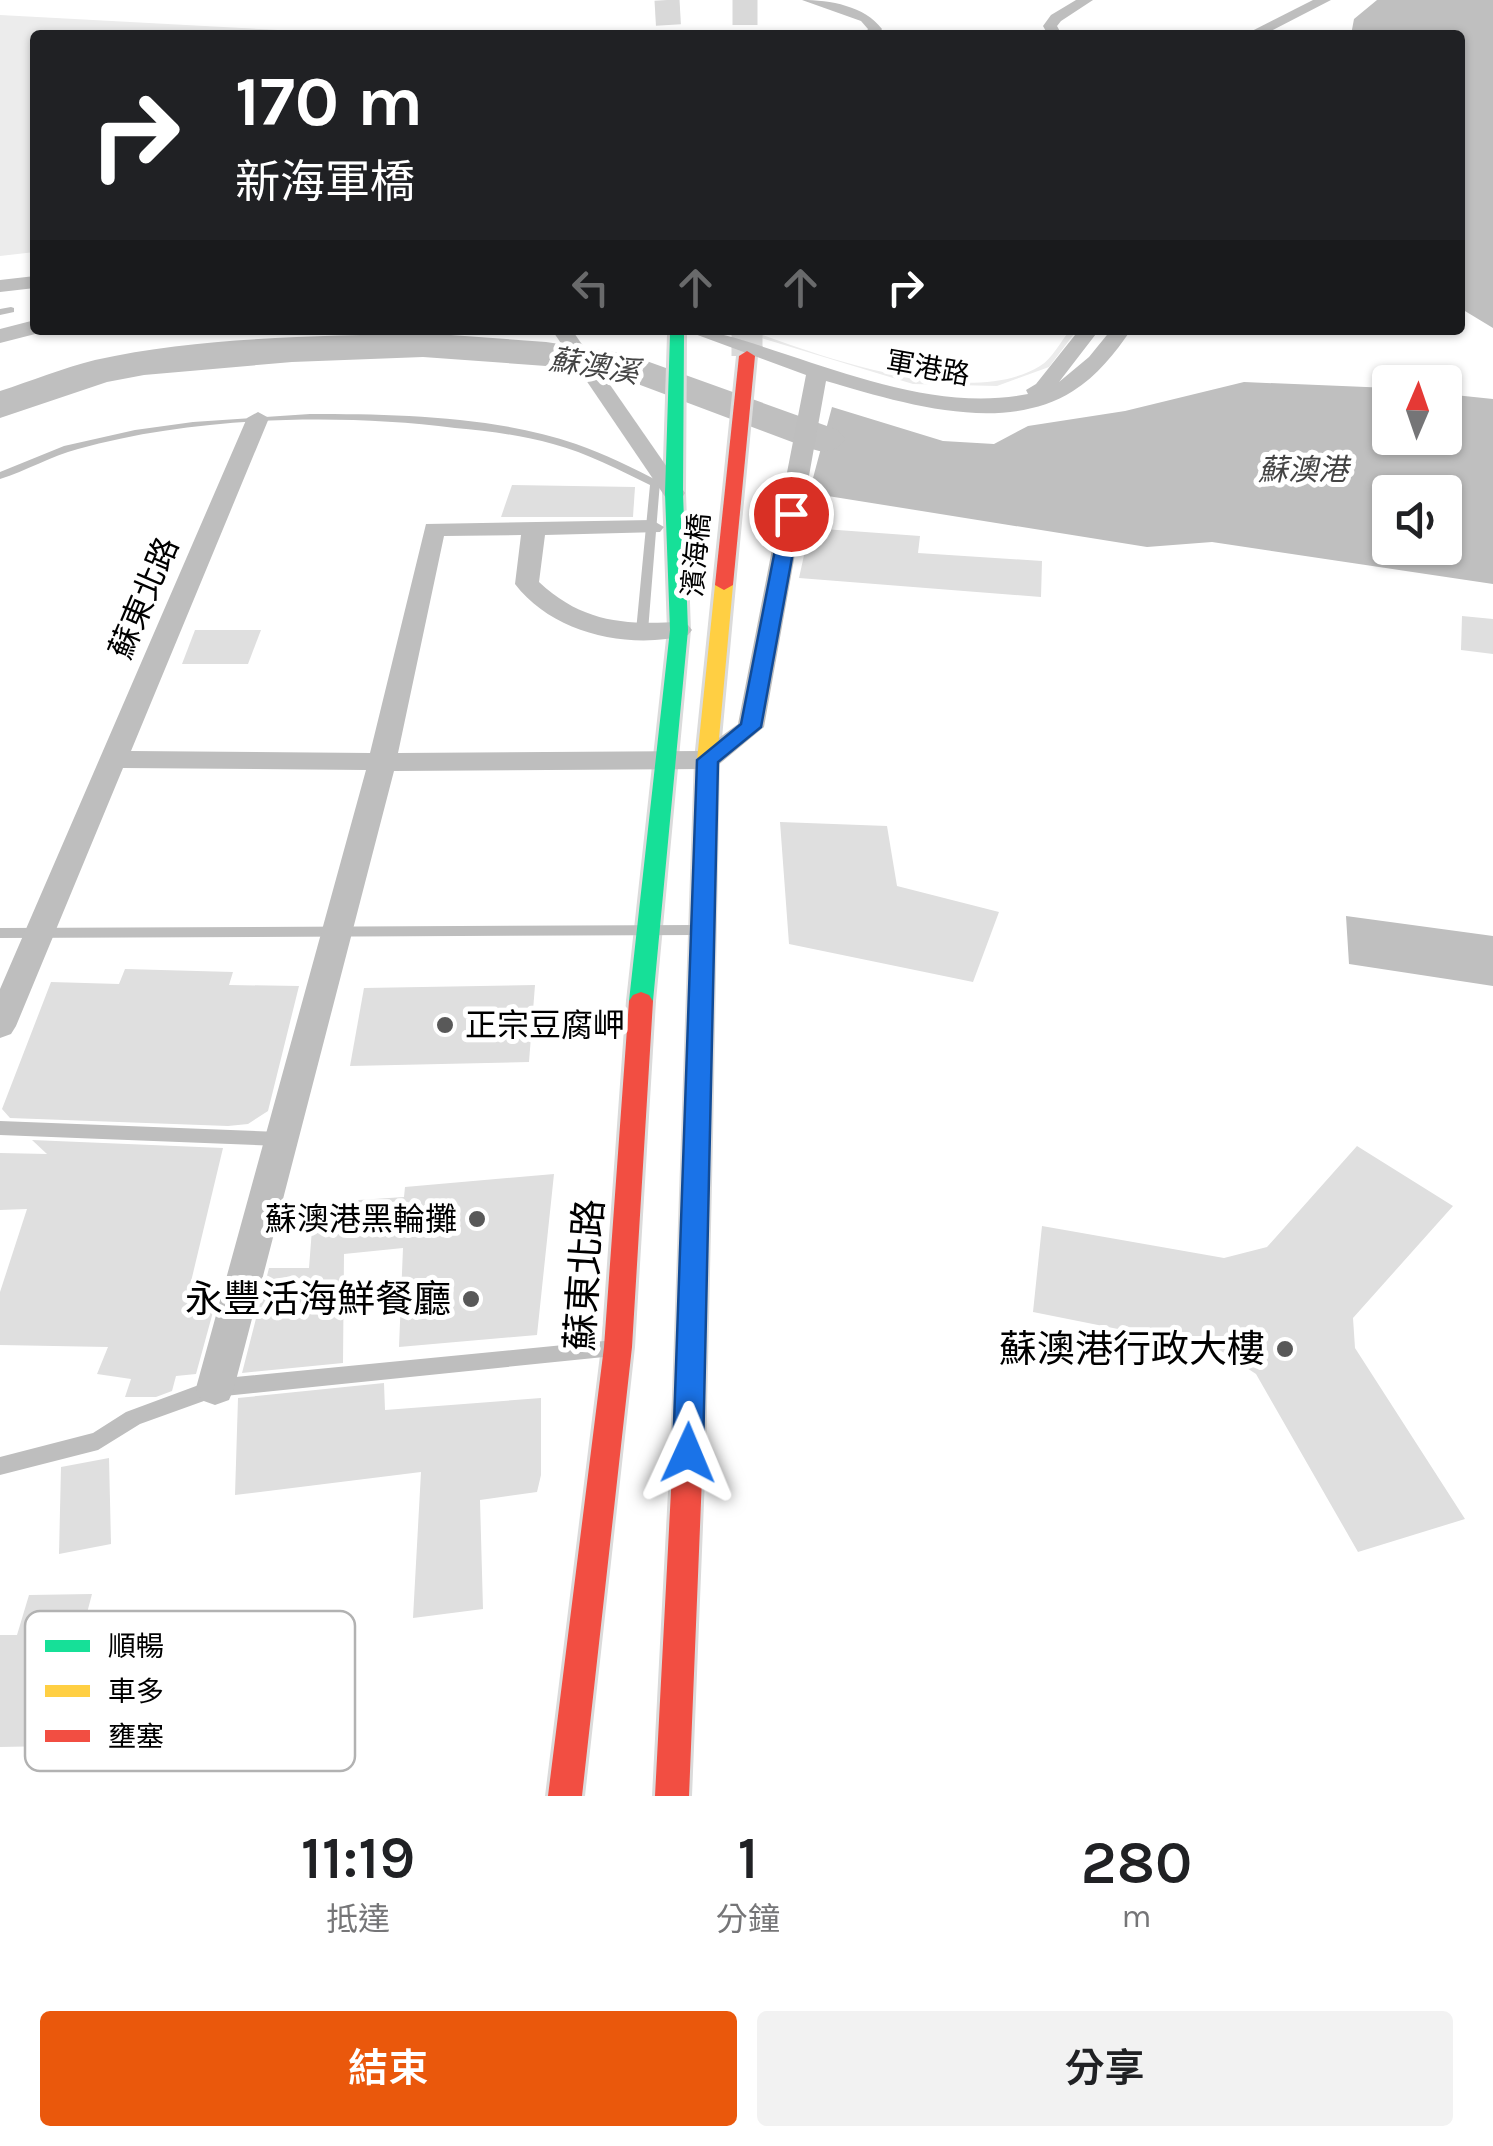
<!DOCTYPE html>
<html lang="zh-TW">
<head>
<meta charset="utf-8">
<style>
  :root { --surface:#fff; --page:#f2f2f2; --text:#202124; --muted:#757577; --accent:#ea580c }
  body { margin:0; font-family:Karla,"Noto Sans TC",sans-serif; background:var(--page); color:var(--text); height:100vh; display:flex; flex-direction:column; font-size:38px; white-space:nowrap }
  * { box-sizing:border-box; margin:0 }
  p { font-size:32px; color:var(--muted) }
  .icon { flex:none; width:55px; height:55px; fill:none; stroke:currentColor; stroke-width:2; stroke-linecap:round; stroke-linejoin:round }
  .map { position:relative; height:1796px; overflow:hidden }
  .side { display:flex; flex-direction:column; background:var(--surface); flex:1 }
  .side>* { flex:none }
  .banner { position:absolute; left:30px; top:30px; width:1435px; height:305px; border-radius:10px; box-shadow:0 2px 8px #0004; background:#202124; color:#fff; overflow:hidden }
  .needle { width:65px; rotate:2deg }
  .controls { position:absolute; left:1372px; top:365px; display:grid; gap:20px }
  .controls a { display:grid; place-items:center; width:90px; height:90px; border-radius:10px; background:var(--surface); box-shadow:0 2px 8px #0004; font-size:50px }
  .pin { position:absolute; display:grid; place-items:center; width:85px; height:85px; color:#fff; margin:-42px; border:5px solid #fff; border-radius:50%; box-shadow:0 2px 10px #0007 }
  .me { position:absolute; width:110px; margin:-55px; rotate:1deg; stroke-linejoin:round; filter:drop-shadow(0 0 8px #0008) }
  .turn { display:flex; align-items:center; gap:35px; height:210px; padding:0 40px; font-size:45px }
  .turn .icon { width:130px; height:130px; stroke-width:2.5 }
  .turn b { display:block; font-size:70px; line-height:85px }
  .lanes { display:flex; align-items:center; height:95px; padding:0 40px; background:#0003; justify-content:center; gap:50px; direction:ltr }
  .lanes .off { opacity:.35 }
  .eta { display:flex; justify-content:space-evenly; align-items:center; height:170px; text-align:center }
  .eta b { font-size:60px; font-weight:600; line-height:70px }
  .button { display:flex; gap:20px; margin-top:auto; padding:20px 40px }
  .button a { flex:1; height:115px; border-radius:10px; background:var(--accent); color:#fff; font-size:40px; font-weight:600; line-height:115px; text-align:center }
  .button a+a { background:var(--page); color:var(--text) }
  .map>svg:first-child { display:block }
</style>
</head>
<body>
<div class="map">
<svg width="1493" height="1796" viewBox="0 0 1493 1796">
  <rect width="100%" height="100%" fill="#fff"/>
  <g fill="#ececec">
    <path d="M 0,15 L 278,30 L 311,35 L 35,35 L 35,252 L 0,256 Z"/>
    <path d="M 735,330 L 749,330 C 822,357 968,410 1040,366 C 1052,359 1061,341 1070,330 L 1077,330 L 1049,367 L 997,386 L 913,384 Z"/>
  </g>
  <g fill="#bfbfbf" fill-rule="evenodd">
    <path d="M 1377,0 L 1493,0 L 1493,328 L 1460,308 L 1460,35 L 1351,35 L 1354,19 Z"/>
    <path d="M 1244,382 L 1390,388 L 1390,438 L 1445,438 L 1445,394 L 1493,399 L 1493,584 L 1212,542 L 1147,547 L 809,493 L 832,407 L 943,441 L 994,444 L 1028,426 L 1125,411 ZM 1445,492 L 1445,548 L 1390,548 L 1390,492 Z"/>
    <path d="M 1346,916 L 1493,936 L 1493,986 L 1349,964 Z"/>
  </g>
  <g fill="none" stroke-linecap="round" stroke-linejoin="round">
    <path fill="#bfbfbf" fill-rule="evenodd" d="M 35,320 L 35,330 L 43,332 L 0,343 L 0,329 Z"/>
    <path fill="#bfbfbf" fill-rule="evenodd" d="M 423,333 L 546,342 L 627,354 L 838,430 L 845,439 L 838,448 L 823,452 L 808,448 L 619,377 L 546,366 L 423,357 L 292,362 L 144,375 L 107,382 L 0,418 L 0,391 C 31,381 63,368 95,360 C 201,336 315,337 423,333 Z"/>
  </g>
  <g fill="#dfdfdf">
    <path d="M 512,485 L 635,487 L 633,517 L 501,517 Z"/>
    <path d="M 810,528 L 920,536 L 918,553 L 1042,561 L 1041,597 L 799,578 Z"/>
    <path d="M 1462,616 L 1493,619 L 1493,654 L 1461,650 Z"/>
    <path d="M 195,630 L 261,630 L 248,664 L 182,664 Z"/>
    <path d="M 780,822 L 887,826 L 897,886 L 999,912 L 973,982 L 789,944 Z"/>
    <path d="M 125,969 L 233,972 L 229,985 L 299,986 L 268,1111 L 248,1124 L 228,1126 L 10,1118 L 2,1109 L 51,982 L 119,984 Z"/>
    <path d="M 535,985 L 529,1062 L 350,1066 L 364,988 Z"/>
    <path d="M 32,1140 L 223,1148 L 189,1290 L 219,1290 L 196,1374 L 176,1376 L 172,1391 L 156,1397 L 125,1397 L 131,1379 L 97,1374 L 108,1347 L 0,1345 L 0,1292 L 27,1209 L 0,1210 L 0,1153 L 47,1154 Z"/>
    <path d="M 1357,1146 L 1453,1206 L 1353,1318 L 1355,1348 L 1465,1519 L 1358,1552 L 1256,1374 L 1218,1349 L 1033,1312 L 1042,1226 L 1224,1258 L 1267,1247 Z"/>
    <path d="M 554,1174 L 537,1335 L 399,1347 L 403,1248 L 344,1254 L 343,1363 L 242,1373 L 269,1268 L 309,1268 L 314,1203 L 404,1197 L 405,1187 Z"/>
    <path d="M 384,1383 L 385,1410 L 541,1398 L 541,1475 L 537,1492 L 480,1500 L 483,1609 L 413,1618 L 421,1472 L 235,1495 L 238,1398 Z"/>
    <path d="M 109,1458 L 111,1544 L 59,1554 L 61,1467 Z"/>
    <path d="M 92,1594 L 52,1746 L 0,1747 L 0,1635 L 17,1635 L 29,1595 Z"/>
  </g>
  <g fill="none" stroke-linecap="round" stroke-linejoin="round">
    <g stroke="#d9d9d9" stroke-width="25" stroke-dasharray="25 12" stroke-linecap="butt">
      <path d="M 667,0 L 669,35"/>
      <path d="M 745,0 L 745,35"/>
    </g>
    <path stroke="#d9d9d9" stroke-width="31" stroke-dasharray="31 16" stroke-linecap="butt" d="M 747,330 L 747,356"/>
    <defs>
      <path id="fast" d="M 679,330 L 684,334 L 683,493 L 688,630 L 653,1001 L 649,1007 L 633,1007 L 629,1001 L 670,630 L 665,493 L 670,334 Z"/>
      <path id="slow" d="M 724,580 L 733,585 L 717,760 L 710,1137 L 706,1144 L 697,1147 L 688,1144 L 684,1137 L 697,760 L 715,585 Z"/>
      <g id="jam">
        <path d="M 747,351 L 755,356 L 733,585 L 724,590 L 715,585 L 739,356 Z"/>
        <path d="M 641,992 L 649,995 L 653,1001 L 632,1347 L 582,1796 L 548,1796 L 604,1347 L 629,1001 L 633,995 Z"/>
        <path d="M 697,1127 L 706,1130 L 710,1137 L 703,1453 L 689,1796 L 655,1796 L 673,1453 L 684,1137 L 688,1130 Z"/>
      </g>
    </defs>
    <use href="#fast" stroke="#dbdbdb" stroke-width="6"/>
    <use href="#slow" stroke="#dbdbdb" stroke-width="6"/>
    <use href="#jam" stroke="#dbdbdb" stroke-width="6"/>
    <g fill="#bebebe" fill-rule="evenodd">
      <path d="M 11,307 L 14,308 L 14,312 L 0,315 L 0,309 Z"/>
      <path d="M 310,414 C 395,414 496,416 576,444 C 605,454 633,468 660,482 L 648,631 L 642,635 L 636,631 L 650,485 C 619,470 587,453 553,444 C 521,435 488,431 455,428 C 336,413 194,417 78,449 C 51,456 26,471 0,479 L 0,472 L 64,446 L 135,430 L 193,422 Z"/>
      <path d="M 697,925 L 705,930 L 697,935 L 0,938 L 0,928 Z"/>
      <path d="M 0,1121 L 279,1132 L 285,1134 L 288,1139 L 285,1144 L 279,1146 L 0,1135 Z"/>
      <path d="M 604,1341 L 611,1343 L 614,1349 L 611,1355 L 604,1357 L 215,1397 L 140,1424 L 98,1450 L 0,1475 L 0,1457 L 93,1433 L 126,1412 L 215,1379 Z"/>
    </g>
    <g fill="#bebebe" fill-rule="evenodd">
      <path d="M 802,0 C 830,0 865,6 882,29 L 878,35 L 864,35 L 868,29 L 861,21 Z"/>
      <path d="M 1076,0 L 1093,0 L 1061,21 L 1057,26 L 1062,35 L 1048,35 L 1043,26 L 1051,15 Z"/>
      <path d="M 1313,0 L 1331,0 L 1263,35 L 1244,35 Z"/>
      <path d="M 35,276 L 35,288 L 0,292 L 0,280 Z"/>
      <path d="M 552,330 L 572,330 L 685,493 L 682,498 L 666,498 Z"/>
      <path d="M 684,330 C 721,330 753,344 788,355 C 864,380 948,410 1028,394 L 1026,390 L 1036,384 L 1079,330 L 1099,330 L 1059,382 L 1089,357 L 1111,330 L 1131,330 C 1115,353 1097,376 1073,391 C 1002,436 899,402 826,381 L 764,727 L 717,766 L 707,769 L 394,771 L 234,1388 L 229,1400 L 215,1405 L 201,1400 L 196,1388 L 366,770 L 123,768 L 16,1026 L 11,1034 L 0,1038 L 0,989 L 247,418 L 258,412 L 269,418 L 131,751 L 370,753 L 426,524 L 652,520 L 664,527 L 660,532 L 545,535 L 539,582 C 582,622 623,625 679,622 L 688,625 L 692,630 L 688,635 C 629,650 553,634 515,584 L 521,535 L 444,536 L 398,753 L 701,751 L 738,724 L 806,375 Z"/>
    </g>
    <use href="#fast" fill="#16e098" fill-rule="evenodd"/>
    <use href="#slow" fill="#ffcf43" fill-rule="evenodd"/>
    <use href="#jam" fill="#f24e42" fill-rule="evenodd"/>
  </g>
  <path fill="#1a73e8" stroke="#114b97" stroke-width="2.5" d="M 791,508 L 800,514 L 761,727 L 718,762 L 703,1453 L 698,1462 L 688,1466 L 677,1462 L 673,1453 L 697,760 L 741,724 L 782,514 Z"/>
  <g fill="#595959" stroke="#fff" stroke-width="4">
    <circle cx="445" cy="1025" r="10"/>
    <circle cx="477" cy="1219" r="10"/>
    <circle cx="471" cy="1299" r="10"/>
    <circle cx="1285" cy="1349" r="10"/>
  </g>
  <g text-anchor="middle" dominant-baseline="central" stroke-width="10" stroke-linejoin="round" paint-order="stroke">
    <g font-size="28" fill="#000" stroke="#fff">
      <text transform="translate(928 368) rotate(10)">軍港路</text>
      <text transform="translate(696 555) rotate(-85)">濱海橋</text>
    </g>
    <g font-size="30" font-style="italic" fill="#444" stroke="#fff">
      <text transform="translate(594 366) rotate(9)">蘇澳溪</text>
      <text x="1303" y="470">蘇澳港</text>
    </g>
    <g font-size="32" fill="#000" stroke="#fff">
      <text transform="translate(144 598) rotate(-67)">蘇東北路</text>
    </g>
    <g font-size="32" fill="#000" stroke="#fff" text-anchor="start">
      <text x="465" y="1025">正宗豆腐岬</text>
      <text x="457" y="1219" text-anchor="end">蘇澳港黑輪攤</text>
    </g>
    <g font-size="38" fill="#000" stroke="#fff">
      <text transform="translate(585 1275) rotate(-86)">蘇東北路</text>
    </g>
    <g font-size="38" fill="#000" stroke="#fff" text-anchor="end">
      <text x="451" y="1299">永豐活海鮮餐廳</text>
      <text x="1265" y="1349">蘇澳港行政大樓</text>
    </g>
  </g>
  <rect x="25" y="1611" width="330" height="160" rx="15" fill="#fff" stroke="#b2b2b2" stroke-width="2.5"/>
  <rect x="45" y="1640" width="45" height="12" fill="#16e098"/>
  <rect x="45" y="1685" width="45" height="12" fill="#ffcf43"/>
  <rect x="45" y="1730" width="45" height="12" fill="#f24e42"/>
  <g font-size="28" fill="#000">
    <text x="108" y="1656">順暢</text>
    <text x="108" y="1701">車多</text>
    <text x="108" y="1746">壅塞</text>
  </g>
</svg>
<div class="controls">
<a><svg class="needle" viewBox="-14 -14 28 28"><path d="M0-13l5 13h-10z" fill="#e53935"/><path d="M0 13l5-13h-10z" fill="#757577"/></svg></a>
<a><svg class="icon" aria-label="sound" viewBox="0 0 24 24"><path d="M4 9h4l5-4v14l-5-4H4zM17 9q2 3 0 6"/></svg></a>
</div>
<div class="pin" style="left:791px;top:514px;background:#d93025"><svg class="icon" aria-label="arrive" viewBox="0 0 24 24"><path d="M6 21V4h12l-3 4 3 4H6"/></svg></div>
<svg class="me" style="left:688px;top:1453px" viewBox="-20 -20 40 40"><path d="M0-17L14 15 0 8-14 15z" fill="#1a73e8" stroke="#fff" stroke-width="4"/></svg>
<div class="banner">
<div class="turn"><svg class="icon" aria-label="right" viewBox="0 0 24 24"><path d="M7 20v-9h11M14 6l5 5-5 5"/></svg><div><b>170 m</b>新海軍橋</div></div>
<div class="lanes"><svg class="icon off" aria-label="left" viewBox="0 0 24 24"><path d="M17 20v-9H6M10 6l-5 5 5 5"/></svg><svg class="icon off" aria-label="ahead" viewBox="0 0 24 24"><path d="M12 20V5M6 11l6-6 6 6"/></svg><svg class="icon off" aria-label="ahead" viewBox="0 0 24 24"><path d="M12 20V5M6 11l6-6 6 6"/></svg><svg class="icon" aria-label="right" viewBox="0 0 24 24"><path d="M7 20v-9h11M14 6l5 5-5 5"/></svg></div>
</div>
</div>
<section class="side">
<div class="eta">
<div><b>11:19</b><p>抵達</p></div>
<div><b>1</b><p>分鐘</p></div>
<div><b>280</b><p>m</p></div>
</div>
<div class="button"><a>結束</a><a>分享</a></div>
</section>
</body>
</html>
